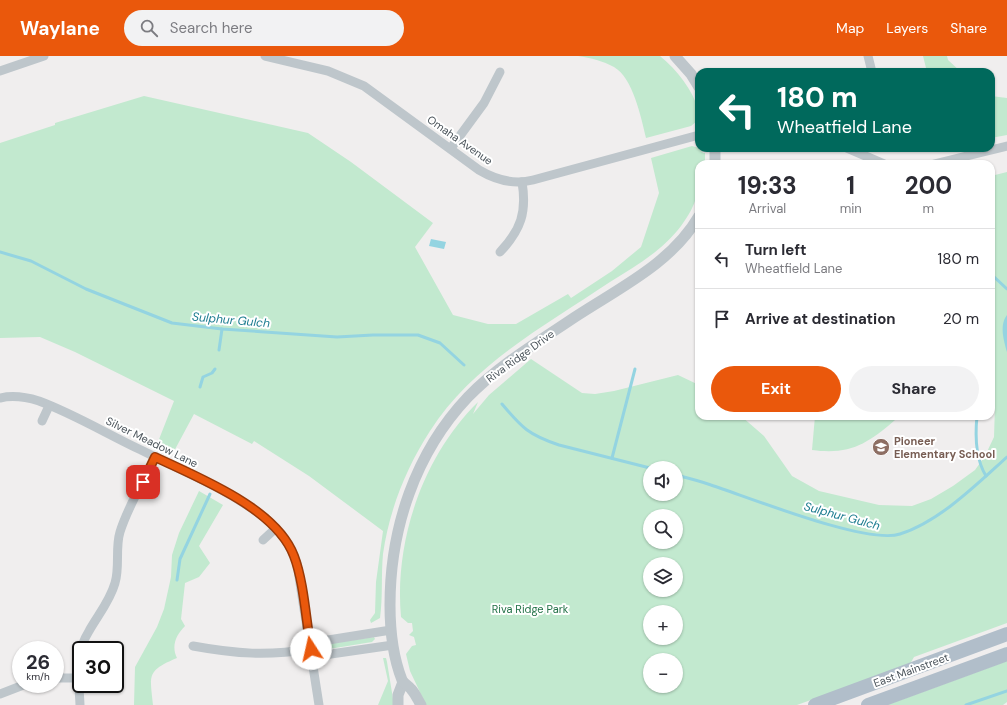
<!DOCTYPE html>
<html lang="en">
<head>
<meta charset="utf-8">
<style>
  :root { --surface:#fff; --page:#f2f2f3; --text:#2b2b33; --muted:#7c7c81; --line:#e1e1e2; --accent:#ea580c }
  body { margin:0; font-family:"DM Sans",sans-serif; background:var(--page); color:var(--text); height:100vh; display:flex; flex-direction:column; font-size:15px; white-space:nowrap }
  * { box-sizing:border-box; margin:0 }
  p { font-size:13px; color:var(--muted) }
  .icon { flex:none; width:22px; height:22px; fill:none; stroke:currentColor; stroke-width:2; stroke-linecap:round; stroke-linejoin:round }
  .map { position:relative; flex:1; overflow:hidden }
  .side { position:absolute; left:695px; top:104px; width:300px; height:260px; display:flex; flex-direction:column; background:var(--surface); border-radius:12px; box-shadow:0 1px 3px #0004 }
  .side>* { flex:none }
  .hud { position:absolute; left:695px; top:12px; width:300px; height:84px; border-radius:12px; box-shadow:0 1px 3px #0004; background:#00695c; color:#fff; overflow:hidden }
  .fabs { position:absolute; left:643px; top:405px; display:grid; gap:8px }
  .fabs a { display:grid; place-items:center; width:40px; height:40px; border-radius:50%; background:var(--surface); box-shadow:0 1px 3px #0004; font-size:20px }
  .speed { position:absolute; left:12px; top:585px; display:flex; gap:8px; font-size:20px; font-weight:700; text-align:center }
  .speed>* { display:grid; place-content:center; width:52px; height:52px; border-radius:50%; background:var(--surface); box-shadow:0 1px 3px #0004; line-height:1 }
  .speed small { font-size:10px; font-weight:400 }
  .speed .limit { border:2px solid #111; border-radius:6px; background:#fff; color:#111 }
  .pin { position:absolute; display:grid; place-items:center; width:34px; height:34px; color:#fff; margin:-17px; border-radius:8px; box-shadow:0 2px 6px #0006 }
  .me { position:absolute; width:44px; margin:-22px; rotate:350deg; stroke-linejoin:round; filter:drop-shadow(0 0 3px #0008) }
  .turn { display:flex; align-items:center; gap:14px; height:84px; padding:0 16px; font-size:18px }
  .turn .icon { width:52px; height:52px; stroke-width:2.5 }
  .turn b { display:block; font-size:28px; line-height:34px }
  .eta { display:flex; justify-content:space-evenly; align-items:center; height:68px; text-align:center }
  .eta b { font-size:24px; font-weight:700; line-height:28px }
  .cta { display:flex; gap:8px; margin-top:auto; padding:8px 16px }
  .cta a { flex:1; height:46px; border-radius:24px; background:var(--accent); color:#fff; font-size:16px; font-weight:700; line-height:46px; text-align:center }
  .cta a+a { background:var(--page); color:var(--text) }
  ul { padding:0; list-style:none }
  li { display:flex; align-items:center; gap:12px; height:60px; padding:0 16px; border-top:1px solid var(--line) }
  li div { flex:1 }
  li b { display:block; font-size:15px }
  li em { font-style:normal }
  header { display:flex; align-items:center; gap:24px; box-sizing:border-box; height:56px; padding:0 20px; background:var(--accent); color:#fff }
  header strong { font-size:19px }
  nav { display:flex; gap:22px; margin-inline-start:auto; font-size:14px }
  .search { width:280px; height:36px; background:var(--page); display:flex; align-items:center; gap:10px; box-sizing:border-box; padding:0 14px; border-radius:22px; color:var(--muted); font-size:15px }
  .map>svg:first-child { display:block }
</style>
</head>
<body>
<header>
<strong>Waylane</strong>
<div class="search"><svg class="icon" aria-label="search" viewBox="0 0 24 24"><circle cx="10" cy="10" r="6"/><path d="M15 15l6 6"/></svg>Search here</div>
<nav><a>Map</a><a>Layers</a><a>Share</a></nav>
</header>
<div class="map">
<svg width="1007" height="649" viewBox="0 0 1007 649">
  <rect width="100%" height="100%" fill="#f0eeee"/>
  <g fill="#c2e9cf" fill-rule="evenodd">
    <path d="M 578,0 L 660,0 C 678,15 692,33 699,55 L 697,56 L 697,65 L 691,70 L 646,82 C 641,61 633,22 614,11 C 603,5 591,2 578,0 Z"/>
    <path d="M 923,0 L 947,0 L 948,4 L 961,16 L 927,16 Z"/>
    <path d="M 144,40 L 308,77 L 351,106 L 433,167 L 415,191 L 453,259 L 488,268 L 516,268 L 568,238 L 571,242 L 612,215 L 641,191 L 659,137 L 651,102 L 692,90 L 699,92 L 703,97 L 705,97 L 705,108 L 699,108 C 699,135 698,147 681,170 C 663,194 636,210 610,226 C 546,269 473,308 430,375 C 406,412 389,455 383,498 C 381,519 383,541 380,562 L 371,567 L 370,564 L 375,557 L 376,526 L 383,475 L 309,420 L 254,385 L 252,388 L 194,358 L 172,399 L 156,391 L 174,345 L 75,296 L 40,281 L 0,282 L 0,87 L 55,69 L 55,67 Z"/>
    <path d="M 991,40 L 1007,42 L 1007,79 L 991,82 Z"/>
    <path d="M 1007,116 L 1007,567 L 914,601 L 910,608 L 797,649 L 426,649 L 410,615 L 406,598 L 412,590 L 416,589 L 414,581 L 409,579 L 413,575 L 412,567 L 408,567 L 401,561 C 394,485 423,400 478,346 L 473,358 L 489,339 L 531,303 L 582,337 L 595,338 L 614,335 L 678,319 L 699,329 L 699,360 L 741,360 L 764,380 L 792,420 L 819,435 L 879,449 L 912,450 L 931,443 L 953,430 L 975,414 L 985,400 L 994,381 L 995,350 L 991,328 L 991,120 ZM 650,412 L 676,412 L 676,438 L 650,438 ZM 650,460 L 676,460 L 676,486 L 650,486 ZM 650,508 L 676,508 L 676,534 L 650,534 ZM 650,556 L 676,556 L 676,582 L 650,582 ZM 650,604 L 676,604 L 676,630 L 650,630 Z"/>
    <path d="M 815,360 L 896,360 L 895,364 C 867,388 850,399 812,394 Z"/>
    <path d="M 199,435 L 223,449 L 199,490 L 210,507 L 199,521 L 185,527 L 181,563 L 185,570 C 176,579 171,590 177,602 C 146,615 150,619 153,649 L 134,649 L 135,611 L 157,571 L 164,553 L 171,521 L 172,499 L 179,477 Z"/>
    <path d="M 374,581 L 375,583 L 372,586 L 329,593 L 325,591 L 327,588 Z"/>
    <path d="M 383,602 L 386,602 L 387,606 L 394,649 L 378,649 L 388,625 Z"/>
    <path d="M 1007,605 L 1007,646 L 1003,649 L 887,649 Z"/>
  </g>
  <g fill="#94d4e1">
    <path d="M 431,183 L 446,186 L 444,193 L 429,190 Z"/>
    <path d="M 1007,259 L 1007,296 C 1004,285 999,269 1007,259 Z"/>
  </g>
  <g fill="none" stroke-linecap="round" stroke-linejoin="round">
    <g stroke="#94d4e1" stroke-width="3">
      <path d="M 0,196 L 31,205 L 86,233 L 172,267 L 222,273 L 337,281 L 373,279 L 418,279 L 440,287 L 464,309"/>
      <path d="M 991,218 L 1007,233"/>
      <path d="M 219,294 L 222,273"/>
      <path d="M 200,331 L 203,321 L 212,317 L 215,313"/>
      <path d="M 502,348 C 522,372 529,379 559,389 L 650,412"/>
      <path d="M 977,360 C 975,380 975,402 986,420"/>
      <path d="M 612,402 L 635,313"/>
      <path d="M 676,419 C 688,422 700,425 711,429 C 748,441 867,489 900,478 C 939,466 977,428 1007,401"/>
      <path d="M 177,524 L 180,503 L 210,438"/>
      <path d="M 966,649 L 1007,635"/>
    </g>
    <g stroke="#bec6cb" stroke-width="9">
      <path d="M 265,0 L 328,15 L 364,30 L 479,114 C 496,124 514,129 533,124 L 699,79"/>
      <path d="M 868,0 L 872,16"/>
      <path d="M 0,15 L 44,0"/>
      <path d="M 451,92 L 484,47 L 500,16"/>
      <path d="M 847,92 L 884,108"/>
      <path d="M 934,108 L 1007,90"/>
      <path d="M 500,196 C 521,174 527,156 522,126"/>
      <path d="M 0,342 C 13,339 26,341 39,345 C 74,358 107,378 141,394 C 181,414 225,432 261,459 C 278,472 290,487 297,508 L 319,649"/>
      <path d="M 42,365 L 49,350"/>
      <path d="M 263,484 L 276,472"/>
      <path d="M 193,590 C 237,598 267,600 311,593"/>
      <path d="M 311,593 L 324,599 L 393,589"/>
      <path d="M 311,593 L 322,585 L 391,574"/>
      <path d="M 55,622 L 77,622"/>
      <path d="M 0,638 L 26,628"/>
      <path d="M 80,649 C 79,621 73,601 89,575 C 98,559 110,545 115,527 C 120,511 115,492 120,476 C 128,450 144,425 155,401"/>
    </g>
    <g stroke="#bec6cb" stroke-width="11">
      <path d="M 675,0 L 691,18 L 699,31"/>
      <path d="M 715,108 L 715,92"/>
      <path d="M 398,649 L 398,639 L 403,626"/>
      <path d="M 421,649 C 418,644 415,637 411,633 C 408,629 404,628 402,624 C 393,601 390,574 390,549 C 390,473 415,397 468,341 C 499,309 538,286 575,261 C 619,232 672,207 699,160"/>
    </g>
    <g stroke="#b1beca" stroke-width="14">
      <path d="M 815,649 L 1007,578"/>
      <path d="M 868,649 L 1007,598"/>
    </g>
  </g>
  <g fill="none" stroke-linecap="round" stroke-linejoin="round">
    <defs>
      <path id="route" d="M 143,426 L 155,401 C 199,422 276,452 294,500 C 304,526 306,565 311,593"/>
    </defs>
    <use href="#route" stroke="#983908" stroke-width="10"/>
    <use href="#route" stroke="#ea580c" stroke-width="7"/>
  </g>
  <defs>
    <symbol id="school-disc" viewBox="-11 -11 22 22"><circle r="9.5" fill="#8d6e63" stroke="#fff"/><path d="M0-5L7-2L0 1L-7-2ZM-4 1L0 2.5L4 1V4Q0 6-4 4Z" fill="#fff"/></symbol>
  </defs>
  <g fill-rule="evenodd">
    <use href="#school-disc" x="871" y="381" width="20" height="20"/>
  </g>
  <g text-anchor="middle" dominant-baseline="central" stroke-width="4" stroke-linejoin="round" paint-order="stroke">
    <g font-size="11" fill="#495259" stroke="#fff">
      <text transform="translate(460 84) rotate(35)">Omaha Avenue</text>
      <text transform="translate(520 300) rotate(-36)">Riva Ridge Drive</text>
      <text transform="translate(152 386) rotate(26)">Silver Meadow Lane</text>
      <text transform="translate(911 614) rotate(-20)">East Mainstreet</text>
    </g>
    <g font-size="11" font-weight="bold" fill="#785e54" stroke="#fff" text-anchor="start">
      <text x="894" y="385">Pioneer<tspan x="894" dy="13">Elementary School</tspan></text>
    </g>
    <g font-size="11" fill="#227147" stroke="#fff">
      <text x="530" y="553">Riva Ridge Park</text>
    </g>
    <g font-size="12" font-style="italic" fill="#1d7c90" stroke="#fff">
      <text transform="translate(231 264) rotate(5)">Sulphur Gulch</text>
      <text transform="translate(842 460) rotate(15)">Sulphur Gulch</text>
    </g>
  </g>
</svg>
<div class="fabs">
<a><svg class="icon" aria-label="sound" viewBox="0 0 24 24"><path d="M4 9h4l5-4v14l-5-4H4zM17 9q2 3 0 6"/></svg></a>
<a><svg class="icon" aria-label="search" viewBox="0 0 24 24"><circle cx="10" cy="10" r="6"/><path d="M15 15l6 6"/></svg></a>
<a><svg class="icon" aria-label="layers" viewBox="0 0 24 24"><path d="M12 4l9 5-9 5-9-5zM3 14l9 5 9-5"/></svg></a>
<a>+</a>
<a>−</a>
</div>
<div class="speed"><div>26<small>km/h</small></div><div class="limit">30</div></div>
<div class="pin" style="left:143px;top:426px;background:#d93025"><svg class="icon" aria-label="arrive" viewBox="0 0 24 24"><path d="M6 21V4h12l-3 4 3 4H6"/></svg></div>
<svg class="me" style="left:311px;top:593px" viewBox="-20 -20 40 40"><circle r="19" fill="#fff"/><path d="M0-13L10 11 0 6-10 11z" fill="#ea580c"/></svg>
<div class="hud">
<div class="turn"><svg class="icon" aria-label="left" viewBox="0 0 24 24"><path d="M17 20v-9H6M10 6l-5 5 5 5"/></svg><div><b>180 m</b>Wheatfield Lane</div></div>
</div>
<section class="side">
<div class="eta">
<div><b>19:33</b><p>Arrival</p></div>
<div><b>1</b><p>min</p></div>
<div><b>200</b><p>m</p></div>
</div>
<ul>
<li><svg class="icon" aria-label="left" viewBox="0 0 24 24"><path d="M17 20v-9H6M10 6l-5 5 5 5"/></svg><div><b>Turn left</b><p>Wheatfield Lane</p></div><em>180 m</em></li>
<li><svg class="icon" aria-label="arrive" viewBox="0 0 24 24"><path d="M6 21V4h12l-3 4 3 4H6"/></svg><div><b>Arrive at destination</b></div><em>20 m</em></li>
</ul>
<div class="cta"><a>Exit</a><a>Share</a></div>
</section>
</div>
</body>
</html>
